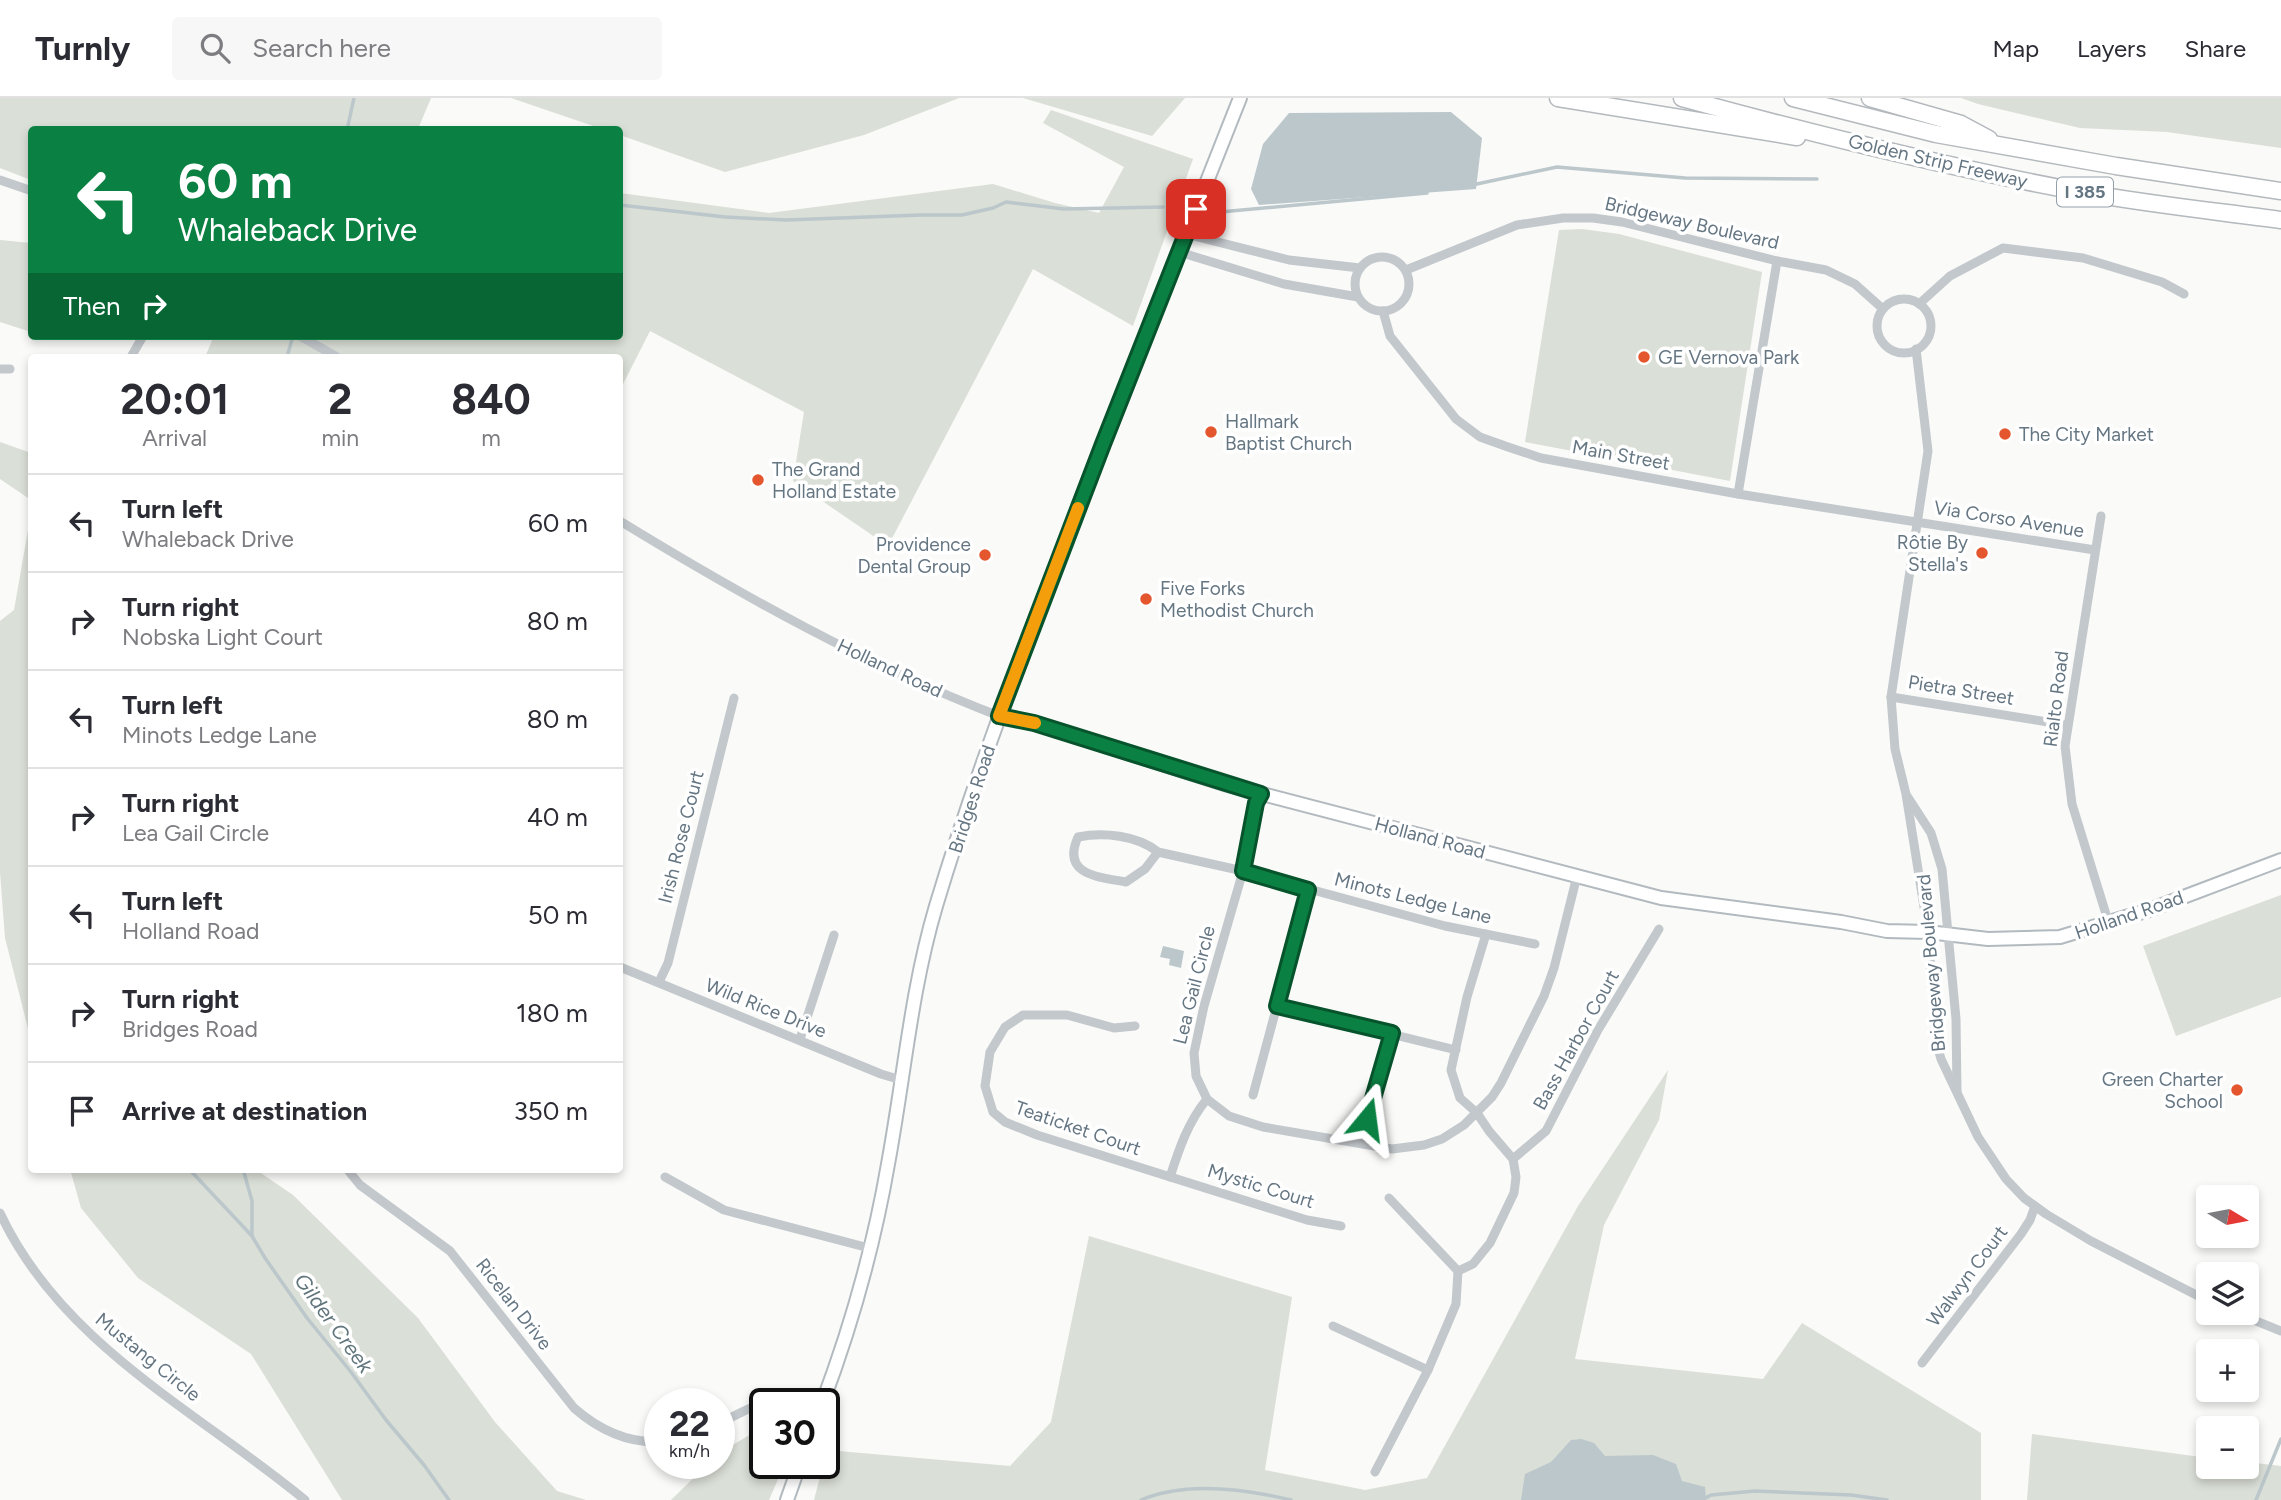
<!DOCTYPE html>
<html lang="en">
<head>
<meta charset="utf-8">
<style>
  :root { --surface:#fff; --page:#f7f7f7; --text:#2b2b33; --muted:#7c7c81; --line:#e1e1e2 }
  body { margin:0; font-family:Figtree,sans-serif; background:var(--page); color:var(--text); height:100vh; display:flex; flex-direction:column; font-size:26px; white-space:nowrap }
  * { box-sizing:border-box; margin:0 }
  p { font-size:23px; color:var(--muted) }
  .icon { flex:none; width:38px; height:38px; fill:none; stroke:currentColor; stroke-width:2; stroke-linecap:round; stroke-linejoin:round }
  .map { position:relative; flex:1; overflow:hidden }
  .side { position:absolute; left:28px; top:256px; width:595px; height:819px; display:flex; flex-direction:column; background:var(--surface); border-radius:7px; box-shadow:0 4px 10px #0003 }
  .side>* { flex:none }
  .top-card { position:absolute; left:28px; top:28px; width:595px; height:214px; border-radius:7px; box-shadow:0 4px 10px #0003; background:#0b8043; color:#fff; overflow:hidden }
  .needle { width:46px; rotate:100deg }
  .fabs { position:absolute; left:2196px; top:1087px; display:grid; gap:14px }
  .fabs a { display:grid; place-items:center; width:63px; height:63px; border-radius:7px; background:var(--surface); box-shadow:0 4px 10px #0003; font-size:35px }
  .speed { position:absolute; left:644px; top:1290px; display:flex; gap:14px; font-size:35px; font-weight:700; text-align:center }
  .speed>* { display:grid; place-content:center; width:91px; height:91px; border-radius:50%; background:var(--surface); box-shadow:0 4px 10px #0003; line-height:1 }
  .speed small { font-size:18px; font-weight:400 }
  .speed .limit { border:4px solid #111; border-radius:10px; background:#fff; color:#111 }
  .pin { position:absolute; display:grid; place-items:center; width:60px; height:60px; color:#fff; margin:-30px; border-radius:14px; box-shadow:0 4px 10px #0006 }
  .me { position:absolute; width:77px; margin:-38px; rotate:16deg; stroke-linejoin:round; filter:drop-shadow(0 0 5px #0008) }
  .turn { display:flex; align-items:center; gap:24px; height:147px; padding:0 35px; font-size:32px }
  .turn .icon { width:91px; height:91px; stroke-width:2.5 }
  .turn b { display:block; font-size:49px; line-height:60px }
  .then { display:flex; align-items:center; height:66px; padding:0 35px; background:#0003; gap:14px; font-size:26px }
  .eta { display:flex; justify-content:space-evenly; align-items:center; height:119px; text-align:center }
  .eta b { font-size:42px; font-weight:700; line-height:49px }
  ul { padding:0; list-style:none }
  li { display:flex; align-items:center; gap:21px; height:98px; padding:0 35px; border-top:2px solid var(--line) }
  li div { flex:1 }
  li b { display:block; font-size:26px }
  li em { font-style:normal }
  header { display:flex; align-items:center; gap:42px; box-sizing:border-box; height:98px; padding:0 35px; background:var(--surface); border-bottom:2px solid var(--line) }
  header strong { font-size:33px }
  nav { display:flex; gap:38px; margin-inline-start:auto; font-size:24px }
  .search { width:490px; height:63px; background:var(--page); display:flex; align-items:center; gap:18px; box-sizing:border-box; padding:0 24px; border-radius:7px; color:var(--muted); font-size:26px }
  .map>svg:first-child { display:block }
</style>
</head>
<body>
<header>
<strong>Turnly</strong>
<div class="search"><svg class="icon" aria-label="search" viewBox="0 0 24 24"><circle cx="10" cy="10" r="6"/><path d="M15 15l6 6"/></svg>Search here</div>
<nav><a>Map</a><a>Layers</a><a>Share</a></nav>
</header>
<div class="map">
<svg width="2281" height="1402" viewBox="0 0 2281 1402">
  <rect width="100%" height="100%" fill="#fafaf8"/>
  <g fill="#dadfd7">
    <path d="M 0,0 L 431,0 L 418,31 L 32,32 L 31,82 L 0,70 Z"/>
    <path d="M 511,0 L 959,0 L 864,37 L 725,74 L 620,37 L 620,32 L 602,31 Z"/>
    <path d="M 1023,0 L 1185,0 L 1152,38 Z"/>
    <path d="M 1961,0 L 2281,0 L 2281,50 L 2167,34 L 2080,30 L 1978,6 Z"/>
    <path d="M 1051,12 L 1193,61 L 1133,228 L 1033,171 L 888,448 L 793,383 L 804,314 L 650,233 L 620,292 L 620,259 L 205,259 L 214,238 L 620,238 L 620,95 L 769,115 L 993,86 L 1055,105 L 1099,115 L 1124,69 L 1043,25 Z"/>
    <path d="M 1582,131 L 1619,136 L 1762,174 L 1730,383 L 1525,344 L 1559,132 Z"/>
    <path d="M 0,142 L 31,145 L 31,234 L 0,224 Z"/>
    <path d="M 0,344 L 31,355 L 31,402 L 0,381 Z"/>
    <path d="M 31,415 L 31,942 L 5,840 L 0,774 L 0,523 L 14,512 Z"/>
    <path d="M 2281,797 L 2281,899 L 2176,938 L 2143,848 Z"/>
    <path d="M 1668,972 L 1659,1022 L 1604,1127 L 1575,1261 L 1763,1281 L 1802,1225 L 1981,1335 L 1981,1402 L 814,1402 L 827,1352 L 1010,1368 L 1051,1324 L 1089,1138 L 1292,1199 L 1265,1372 L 1365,1392 L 1427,1380 L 1578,1108 Z"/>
    <path d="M 70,1071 L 255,1071 L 293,1097 L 418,1220 L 495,1324 L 557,1393 L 586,1402 L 342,1402 L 251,1256 L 138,1180 L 81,1110 Z"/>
    <path d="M 765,1328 L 765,1365 L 785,1365 L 769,1402 L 671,1402 L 709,1365 L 719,1365 L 719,1355 Z"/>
    <path d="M 2032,1336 L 2208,1360 L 2208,1368 L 2247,1368 L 2247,1364 L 2281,1368 L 2281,1402 L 2027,1402 Z"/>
  </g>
  <g fill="#bbc7cb">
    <path d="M 1451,14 L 1482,40 L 1476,91 L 1259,107 L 1251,91 L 1263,46 L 1289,15 Z"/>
    <path d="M 1163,848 L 1184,853 L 1181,870 L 1169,867 L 1170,861 L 1160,859 Z"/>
    <path d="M 1581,1341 L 1594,1345 L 1605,1358 L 1653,1357 L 1676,1366 L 1682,1383 L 1705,1389 L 1706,1402 L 1521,1402 L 1525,1376 L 1551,1364 L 1571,1342 Z"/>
  </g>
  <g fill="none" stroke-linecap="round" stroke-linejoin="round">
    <g stroke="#bbc7cb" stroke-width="3.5">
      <path d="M 347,32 L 354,0"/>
      <path d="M 1472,87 L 1557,69 L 1685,80 L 1817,81"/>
      <path d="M 620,107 L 725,119 L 786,122 L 921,117 L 962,117 L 993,110 L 1006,104 L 1064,111 L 1163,109"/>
      <path d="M 1220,114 L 1427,95"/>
      <path d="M 287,259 L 293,238"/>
      <path d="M 189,1071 L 252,1138 L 265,1160 L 307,1220 L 351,1274 L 386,1322 L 424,1367 L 449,1402"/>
      <path d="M 243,1071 L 252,1103 L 252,1138"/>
      <path d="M 1141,1402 C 1185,1383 1245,1391 1291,1402"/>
      <path d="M 1702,1402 L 1711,1397 L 1755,1393 L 1851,1397 L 1887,1402"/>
      <path d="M 2256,1402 L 2281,1341"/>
    </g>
    <defs>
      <g id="secondary">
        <path d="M 999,618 L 1034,625 L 1224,686 L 1661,800 L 1841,824 L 1887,833 L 1928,834 L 1988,841 L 2060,839 L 2149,812 L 2281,762"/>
        <path d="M 822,1306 C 851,1229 874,1147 888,1066 C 904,980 911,892 936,808 C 975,678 1024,551 1073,424 C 1128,283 1184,141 1240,0"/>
        <path d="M 787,1402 L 800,1365"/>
      </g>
      <g id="highway">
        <path d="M 1558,0 L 1797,39"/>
        <path d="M 1682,0 C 1813,36 1946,69 2081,94 C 2147,106 2214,113 2281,122"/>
        <path d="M 1793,0 L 1936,36 L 2116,68 L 2281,93"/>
        <path d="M 1870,0 L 1961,26 L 1989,41"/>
      </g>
    </defs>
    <use href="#secondary" stroke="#b3babf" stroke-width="16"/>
    <use href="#highway" stroke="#b4b9bd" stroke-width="19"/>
    <g stroke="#c3c8cc" stroke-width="9">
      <path d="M 0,82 L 32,93"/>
      <path d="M 1186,136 L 1289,162 L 1360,170"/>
      <path d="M 1179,154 L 1284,186 L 1358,199"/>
      <circle cx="1382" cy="186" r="27"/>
      <path d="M 1406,172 L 1517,127 L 1563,120 L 1593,120 L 1622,124 L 1777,163 L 1826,172 L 1855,186 L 1883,211"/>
      <circle cx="1904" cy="228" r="27"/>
      <path d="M 1919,206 L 1950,178 L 2003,150 L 2083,160 L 2162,184 L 2184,196"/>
      <path d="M 1383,213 L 1390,238 L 1456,321 L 1480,339 L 1508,349 L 1541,360 L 1738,396 L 2095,452"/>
      <path d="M 300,238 L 337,259"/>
      <path d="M 1916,251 L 1928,353 L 1891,599 L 1895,651 L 1906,696 L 1928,834 L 1936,943 L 1941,961 L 1978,1039 L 2006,1081 L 2024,1100 L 2046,1116 L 2091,1143 L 2208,1203"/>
      <path d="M 131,259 L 143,238"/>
      <path d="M 0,271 L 10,271"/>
      <path d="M 1738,396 L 1777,163"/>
      <path d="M 2101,418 L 2065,648 L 2072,706 L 2109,826"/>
      <path d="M 620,423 C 741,497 866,567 999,618"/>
      <path d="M 1891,599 L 2067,627"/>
      <path d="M 1261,696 L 1257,705 L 1243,773 L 1204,908 L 1194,955 L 1196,978 L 1207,1001 L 1229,1018 L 1263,1029 L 1392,1051 L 1424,1047 L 1442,1041 L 1464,1027 L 1492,999 L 1501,985 L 1544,898 L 1554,870 L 1577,778"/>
      <path d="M 1907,698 L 1931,735 L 1942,771 L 1956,921 L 1957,993"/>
      <path d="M 1158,754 C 1137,737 1103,734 1078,739 C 1061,777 1098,779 1126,784 L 1145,771 L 1158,754 L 1243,773 L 1445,828 L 1535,846"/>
      <path d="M 620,869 L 881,976 L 901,982"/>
      <path d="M 659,884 L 668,865 L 734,600"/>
      <path d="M 1277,908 L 1456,952"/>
      <path d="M 1135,928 L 1114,930 L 1067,917 L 1023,917 L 1005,929 L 990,954 L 985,988 L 993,1014 L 1005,1024 L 1037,1037 L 1307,1122 L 1341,1128"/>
      <path d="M 800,941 L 834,837"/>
      <path d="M 1253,997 L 1308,792"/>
      <path d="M 1367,1021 L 1392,935"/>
      <path d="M 1513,1061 L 1546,1033 L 1598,932 L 1659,831"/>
      <path d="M 347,1071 L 360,1087 L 450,1153 L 574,1310 C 598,1331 627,1345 660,1344"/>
      <path d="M 665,1079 L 724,1112 L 869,1150"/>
      <path d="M 1170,1079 C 1179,1051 1188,1024 1207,1001"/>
      <path d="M 1389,1100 L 1458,1173"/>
      <path d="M 0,1115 C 61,1246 197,1313 305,1402"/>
      <path d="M 1458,1173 L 1473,1166 L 1490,1145 L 1514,1095 L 1516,1079 L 1513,1061 L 1489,1033 L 1477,1015 L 1460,1000 L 1451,972 L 1467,899 L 1486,836"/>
      <path d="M 2234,1214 L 2281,1233"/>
      <path d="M 1333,1228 L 1428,1272"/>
      <path d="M 1922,1265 L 2021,1136 L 2030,1122 L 2035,1108"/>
      <path d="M 719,1326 C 761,1303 777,1297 824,1299"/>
      <path d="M 1375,1374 L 1428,1272 L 1456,1206 L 1458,1173"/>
    </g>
    <use href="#secondary" stroke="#fff" stroke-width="12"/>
    <use href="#highway" stroke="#fff" stroke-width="16"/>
  </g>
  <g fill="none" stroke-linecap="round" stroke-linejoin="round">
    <defs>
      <path id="route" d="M 1196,111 L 1103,346 L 999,618 L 1034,625 L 1261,696 L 1256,705 L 1243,773 L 1308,792 L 1277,908 L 1392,935 L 1367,1021"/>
    </defs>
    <use href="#route" stroke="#07532c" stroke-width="18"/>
    <use href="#route" stroke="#0b8043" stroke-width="12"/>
    <path stroke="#f59e0b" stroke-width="12" d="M 1035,625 L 999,618 L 1078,410"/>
  </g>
  <g fill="#e4572e" stroke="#fff" stroke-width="2.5">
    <circle cx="1644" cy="259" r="7"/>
    <circle cx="1211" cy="334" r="7"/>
    <circle cx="2005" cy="336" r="7"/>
    <circle cx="758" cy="382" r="7"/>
    <circle cx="1982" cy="455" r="7"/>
    <circle cx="985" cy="457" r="7"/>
    <circle cx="1146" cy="501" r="7"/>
    <circle cx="2237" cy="992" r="7"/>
  </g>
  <g text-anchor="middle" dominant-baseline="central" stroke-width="7" stroke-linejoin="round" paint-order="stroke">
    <rect fill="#fff" stroke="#939fa8" stroke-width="2" x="2057" y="79.5" width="56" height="29" rx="5"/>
    <g font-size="18" font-weight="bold" fill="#657683">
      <text x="2085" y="94">I 385</text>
    </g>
    <g font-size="19" fill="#657683" stroke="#fff">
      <text transform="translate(1938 63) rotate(13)">Golden Strip Freeway</text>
      <text transform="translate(1692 125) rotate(13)">Bridgeway Boulevard</text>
      <text transform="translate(1621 357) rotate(10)">Main Street</text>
      <text transform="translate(2009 421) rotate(9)">Via Corso Avenue</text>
      <text transform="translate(890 570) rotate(25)">Holland Road</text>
      <text transform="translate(1961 592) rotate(9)">Pietra Street</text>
      <text transform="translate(2056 601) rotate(-83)">Rialto Road</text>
      <text transform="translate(972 701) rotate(-72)">Bridges Road</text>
      <text transform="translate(681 739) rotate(-76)">Irish Rose Court</text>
      <text transform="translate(1430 740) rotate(15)">Holland Road</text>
      <text transform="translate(1413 800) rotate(14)">Minots Ledge Lane</text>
      <text transform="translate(2129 817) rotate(-19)">Holland Road</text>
      <text transform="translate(1931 865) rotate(-95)">Bridgeway Boulevard</text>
      <text transform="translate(1194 887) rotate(-76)">Lea Gail Circle</text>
      <text transform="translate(766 910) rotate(22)">Wild Rice Drive</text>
      <text transform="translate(1576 942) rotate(-61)">Bass Harbor Court</text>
      <text transform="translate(1078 1030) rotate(19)">Teaticket Court</text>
      <text transform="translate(1261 1088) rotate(17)">Mystic Court</text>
      <text transform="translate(1967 1178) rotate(-53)">Walwyn Court</text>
      <text transform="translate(514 1206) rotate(52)">Ricelan Drive</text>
      <text transform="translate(148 1259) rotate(39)">Mustang Circle</text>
    </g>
    <g font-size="19" fill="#657683" stroke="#fff" text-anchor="start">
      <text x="1658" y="259">GE Vernova Park</text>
      <text x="1225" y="323">Hallmark<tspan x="1225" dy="22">Baptist Church</tspan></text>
      <text x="2019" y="336">The City Market</text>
      <text x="772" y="371">The Grand<tspan x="772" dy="22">Holland Estate</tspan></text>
      <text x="1968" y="444" text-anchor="end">Rôtie By<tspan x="1968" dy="22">Stella's</tspan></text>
      <text x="971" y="446" text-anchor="end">Providence<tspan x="971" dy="22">Dental Group</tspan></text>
      <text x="1160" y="490">Five Forks<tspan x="1160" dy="22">Methodist Church</tspan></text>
      <text x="2223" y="981" text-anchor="end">Green Charter<tspan x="2223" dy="22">School</tspan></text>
    </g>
    <g font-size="21" font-style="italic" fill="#60757c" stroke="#fff">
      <text transform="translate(334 1225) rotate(54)">Gilder Creek</text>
    </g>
  </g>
</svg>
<div class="fabs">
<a><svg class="needle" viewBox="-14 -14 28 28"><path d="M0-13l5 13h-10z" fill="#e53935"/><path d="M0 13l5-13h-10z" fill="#7c7c81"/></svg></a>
<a><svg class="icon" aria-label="layers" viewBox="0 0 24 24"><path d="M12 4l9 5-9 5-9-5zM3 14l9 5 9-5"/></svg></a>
<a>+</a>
<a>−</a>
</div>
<div class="speed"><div>22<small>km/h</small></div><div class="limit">30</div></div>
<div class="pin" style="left:1196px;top:111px;background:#d93025"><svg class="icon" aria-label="arrive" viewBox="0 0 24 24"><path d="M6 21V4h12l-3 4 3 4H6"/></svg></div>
<svg class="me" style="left:1367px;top:1021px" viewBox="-20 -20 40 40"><path d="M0-17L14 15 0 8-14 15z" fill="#0b8043" stroke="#fff" stroke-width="4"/></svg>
<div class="top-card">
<div class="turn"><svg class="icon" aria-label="left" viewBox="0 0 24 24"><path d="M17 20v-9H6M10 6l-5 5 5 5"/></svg><div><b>60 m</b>Whaleback Drive</div></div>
<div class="then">Then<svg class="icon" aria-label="right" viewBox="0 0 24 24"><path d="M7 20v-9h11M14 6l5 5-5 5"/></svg></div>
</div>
<section class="side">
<div class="eta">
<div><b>20:01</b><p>Arrival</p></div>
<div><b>2</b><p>min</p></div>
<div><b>840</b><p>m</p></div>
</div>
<ul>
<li><svg class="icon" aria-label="left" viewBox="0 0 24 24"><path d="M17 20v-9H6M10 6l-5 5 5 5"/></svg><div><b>Turn left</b><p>Whaleback Drive</p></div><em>60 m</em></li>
<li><svg class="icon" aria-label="right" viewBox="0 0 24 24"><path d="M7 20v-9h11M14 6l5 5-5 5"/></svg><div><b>Turn right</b><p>Nobska Light Court</p></div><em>80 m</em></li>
<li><svg class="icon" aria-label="left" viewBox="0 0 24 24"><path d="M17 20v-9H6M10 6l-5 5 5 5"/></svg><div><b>Turn left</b><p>Minots Ledge Lane</p></div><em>80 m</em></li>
<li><svg class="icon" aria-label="right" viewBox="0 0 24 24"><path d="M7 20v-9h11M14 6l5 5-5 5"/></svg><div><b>Turn right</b><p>Lea Gail Circle</p></div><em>40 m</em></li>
<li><svg class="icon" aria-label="left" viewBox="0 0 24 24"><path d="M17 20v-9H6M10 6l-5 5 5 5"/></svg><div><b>Turn left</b><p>Holland Road</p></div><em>50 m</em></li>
<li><svg class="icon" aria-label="right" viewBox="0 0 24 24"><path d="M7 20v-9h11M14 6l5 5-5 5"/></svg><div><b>Turn right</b><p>Bridges Road</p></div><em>180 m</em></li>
<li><svg class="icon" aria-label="arrive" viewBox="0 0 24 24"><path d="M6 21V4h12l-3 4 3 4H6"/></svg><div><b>Arrive at destination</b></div><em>350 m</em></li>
</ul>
</section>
</div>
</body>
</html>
